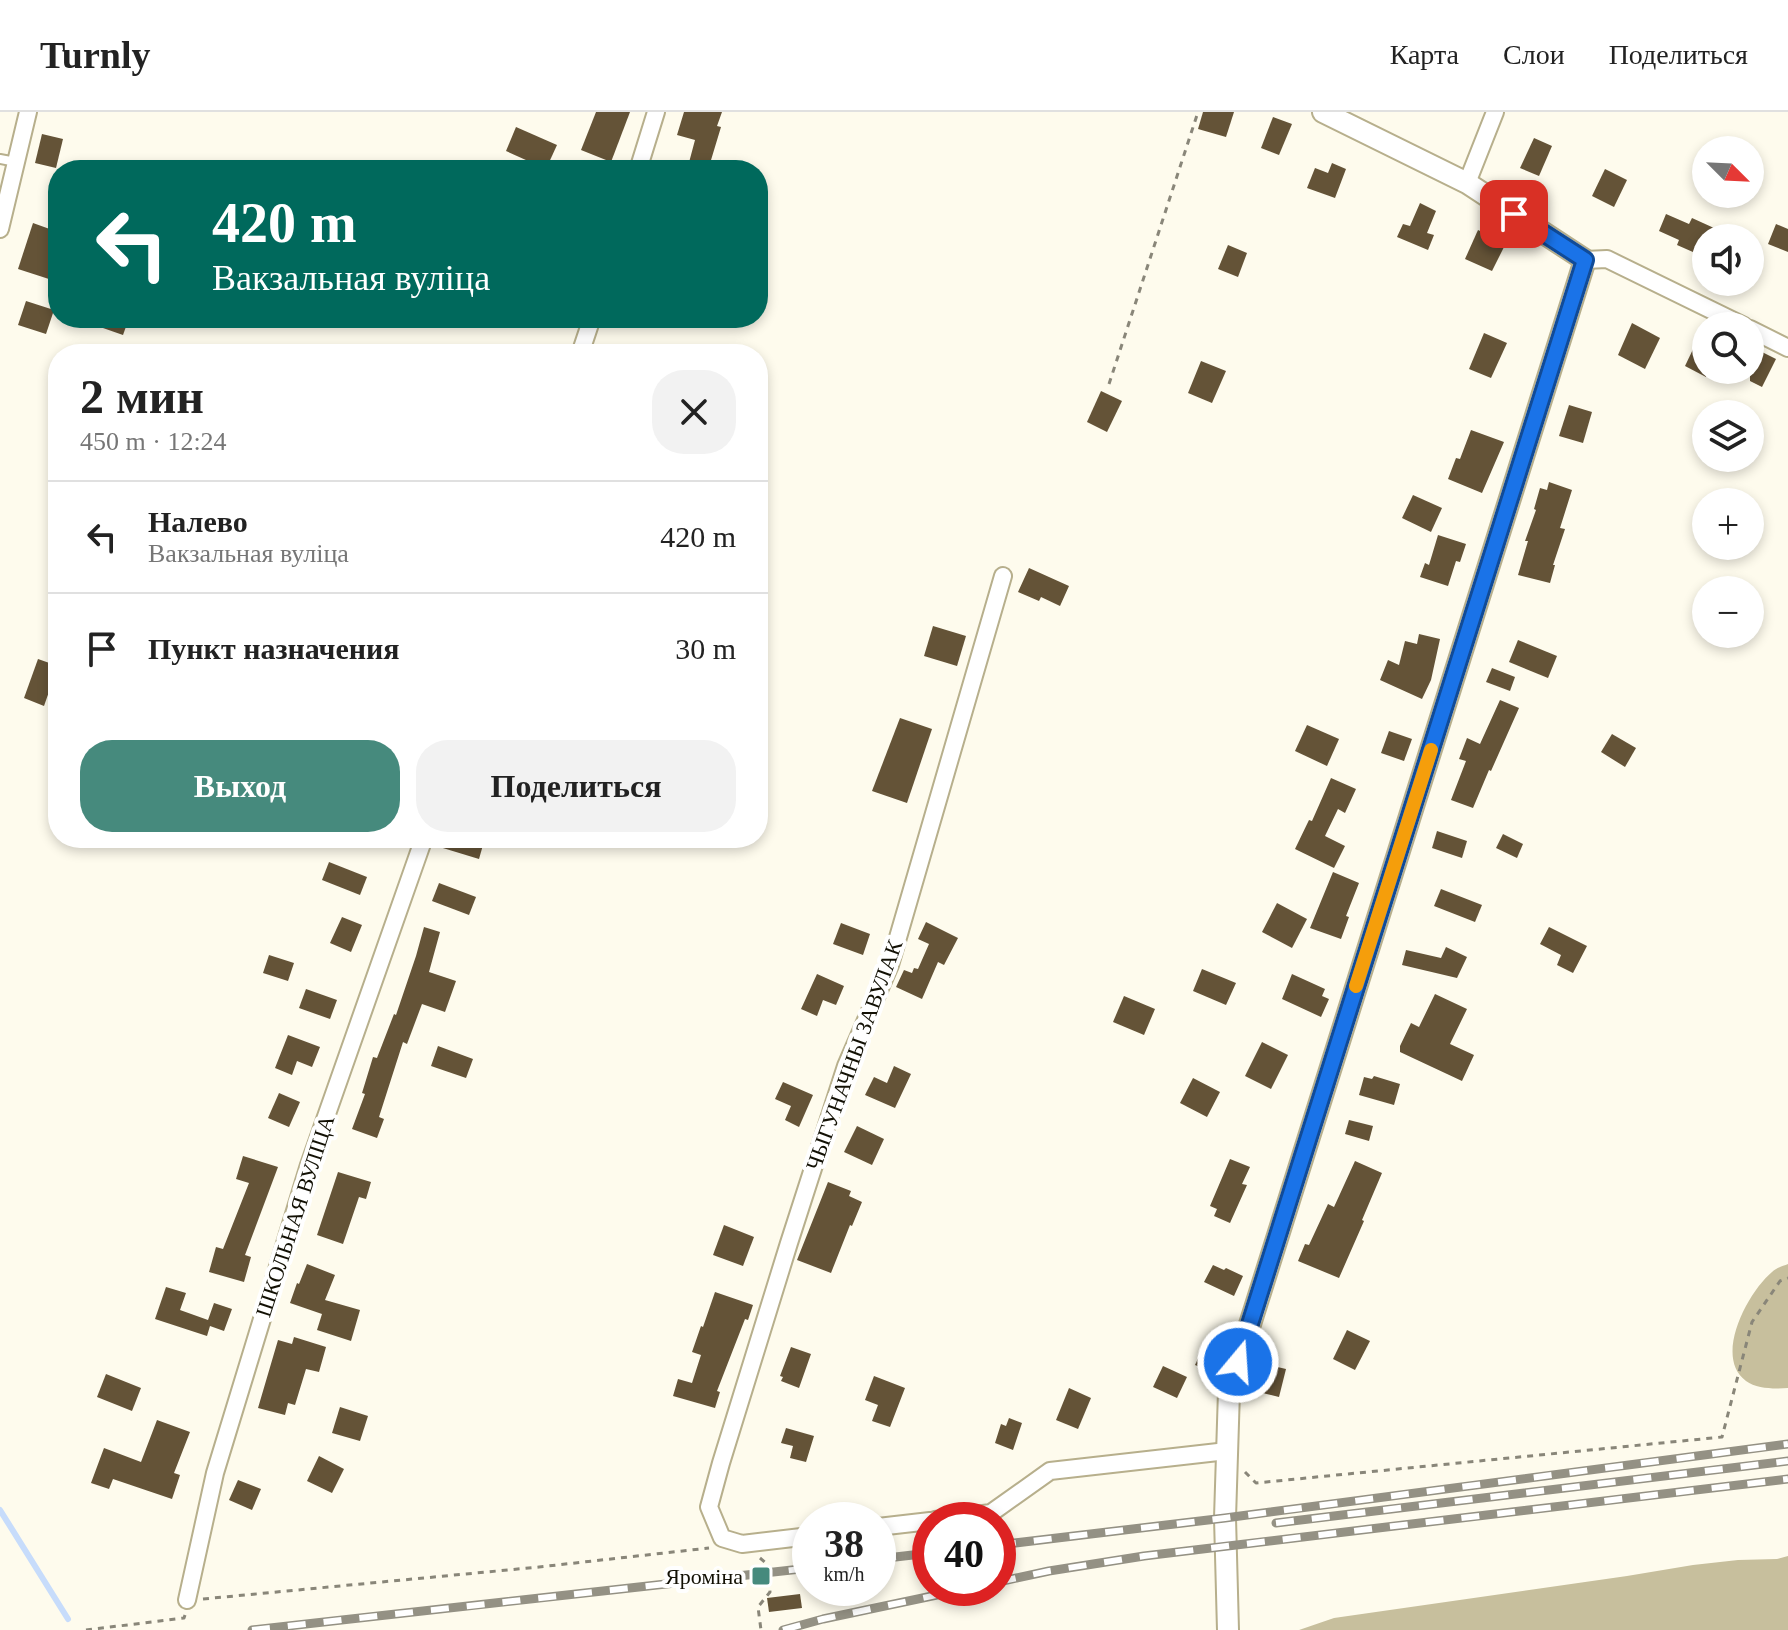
<!DOCTYPE html>
<html lang="ru">
<head>
<meta charset="utf-8">
<style>
  :root { --surface:#fff; --page:#f2f2f2; --text:#222; --muted:#767676; --line:#e0e0e0; --accent:#468a7d }
  body { margin:0; font-family:Georgia,serif; background:var(--page); color:var(--text); height:100vh; display:flex; flex-direction:column; font-size:30px; white-space:nowrap }
  * { box-sizing:border-box; margin:0 }
  p { font-size:26px; color:var(--muted) }
  .icon { flex:none; width:44px; height:44px; fill:none; stroke:currentColor; stroke-width:2; stroke-linecap:round; stroke-linejoin:round }
  .map { position:relative; flex:1; overflow:hidden }
  .details { position:absolute; left:48px; top:232px; width:720px; height:504px; display:flex; flex-direction:column; background:var(--surface); border-radius:32px; box-shadow:0 4px 12px #0003 }
  .details>* { flex:none }
  .hud { position:absolute; left:48px; top:48px; width:720px; height:168px; border-radius:32px; box-shadow:0 4px 12px #0003; background:#00695c; color:#fff; overflow:hidden }
  .needle { width:52px; rotate:114deg }
  .controls { position:absolute; left:1692px; top:24px; display:grid; gap:16px }
  .controls a { display:grid; place-items:center; width:72px; height:72px; border-radius:50%; background:var(--surface); box-shadow:0 4px 12px #0003; font-size:40px }
  .speed { position:absolute; left:792px; top:1390px; display:flex; gap:16px; font-size:40px; font-weight:700; text-align:center }
  .speed>* { display:grid; place-content:center; width:104px; height:104px; border-radius:50%; background:var(--surface); box-shadow:0 4px 12px #0003; line-height:1 }
  .speed small { font-size:20px; font-weight:400 }
  .speed .limit { border:12px solid #d22; background:#fff; color:#111 }
  .pin { position:absolute; display:grid; place-items:center; width:68px; height:68px; color:#fff; margin:-34px; border-radius:16px; box-shadow:0 4px 12px #0006 }
  .me { position:absolute; width:88px; margin:-44px; rotate:18deg; stroke-linejoin:round; filter:drop-shadow(0 0 6px #0008) }
  .turn { display:flex; align-items:center; gap:28px; height:168px; padding:0 32px; font-size:36px }
  .turn .icon { width:104px; height:104px; stroke-width:2.5 }
  .turn b { display:block; font-size:56px; line-height:68px }
  .round { display:grid; place-items:center; flex:none; width:84px; height:84px; border-radius:32px; background:var(--page) }
  .overview { display:flex; align-items:center; justify-content:space-between; height:136px; padding:0 32px }
  h1 { font-size:48px; font-weight:700; line-height:60px }
  .cta { display:flex; gap:16px; margin-top:auto; padding:16px 32px }
  .cta a { flex:1; height:92px; border-radius:32px; background:var(--accent); color:#fff; font-size:32px; font-weight:700; line-height:92px; text-align:center }
  .cta a+a { background:var(--page); color:var(--text) }
  ul { padding:0; list-style:none }
  li { display:flex; align-items:center; gap:24px; height:112px; padding:0 32px; border-top:2px solid var(--line) }
  li div { flex:1 }
  li b { display:block; font-size:30px }
  li em { font-style:normal }
  header { display:flex; align-items:center; gap:48px; box-sizing:border-box; height:112px; padding:0 40px; background:var(--surface); border-bottom:2px solid var(--line) }
  header strong { font-size:38px }
  nav { display:flex; gap:44px; margin-inline-start:auto; font-size:28px }
  .map>svg:first-child { display:block }
</style>
</head>
<body>
<header>
<strong>Turnly</strong>
<nav><a>Карта</a><a>Слои</a><a>Поделиться</a></nav>
</header>
<div class="map">
<svg width="1788" height="1518" viewBox="0 0 1788 1518">
  <rect width="100%" height="100%" fill="#fefbed"/>
  <g fill="#c7bf9d">
    <path d="M 1788,1152 L 1788,1276 C 1775,1277 1757,1277 1746,1269 C 1713,1245 1748,1180 1772,1160 C 1776,1156 1783,1154 1788,1152 Z"/>
    <path d="M 1788,1444 L 1788,1518 L 1299,1518 L 1334,1506 L 1627,1464 L 1693,1453 L 1738,1448 L 1777,1447 Z"/>
  </g>
  <g fill="none" stroke-linecap="round" stroke-linejoin="round">
    <path stroke="#c7dcfb" stroke-width="6" d="M 0,1398 L 68,1507"/>
  </g>
  <g fill="#645337">
    <path d="M 596,0 L 630,0 L 611,50 L 581,38 Z"/>
    <path d="M 684,0 L 722,0 L 717,14 L 721,15 L 708,58 L 687,58 L 695,28 L 677,23 Z"/>
    <path d="M 1203,0 L 1234,0 L 1226,25 L 1198,17 Z"/>
    <path d="M 1273,5 L 1292,12 L 1279,43 L 1261,36 Z"/>
    <path d="M 516,15 L 557,33 L 546,57 L 506,39 Z"/>
    <path d="M 42,22 L 63,27 L 56,56 L 35,51 Z"/>
    <path d="M 1534,26 L 1552,34 L 1539,64 L 1520,56 Z"/>
    <path d="M 1332,51 L 1346,57 L 1335,86 L 1307,76 L 1315,56 L 1328,61 Z"/>
    <path d="M 1605,57 L 1627,68 L 1614,95 L 1592,84 Z"/>
    <path d="M 1420,91 L 1436,99 L 1427,121 L 1434,123 L 1428,138 L 1397,125 L 1403,112 L 1410,114 Z"/>
    <path d="M 1666,102 L 1689,112 L 1692,106 L 1714,116 L 1710,126 L 1706,126 L 1706,135 L 1702,144 L 1677,133 L 1679,128 L 1659,119 Z"/>
    <path d="M 33,111 L 58,120 L 58,149 L 52,168 L 18,157 Z"/>
    <path d="M 1776,112 L 1788,117 L 1788,140 L 1768,132 Z"/>
    <path d="M 1478,118 L 1506,131 L 1492,159 L 1465,147 Z"/>
    <path d="M 1228,133 L 1247,141 L 1238,165 L 1218,157 Z"/>
    <path d="M 26,189 L 54,198 L 46,222 L 18,213 Z"/>
    <path d="M 80,206 L 129,206 L 123,223 L 80,208 Z"/>
    <path d="M 1706,210 L 1706,265 L 1685,254 Z"/>
    <path d="M 1632,211 L 1660,226 L 1645,257 L 1618,243 Z"/>
    <path d="M 1484,221 L 1507,231 L 1491,266 L 1469,257 Z"/>
    <path d="M 1750,234 L 1776,247 L 1762,275 L 1750,269 Z"/>
    <path d="M 1201,249 L 1226,259 L 1212,291 L 1188,281 Z"/>
    <path d="M 1101,279 L 1122,289 L 1107,320 L 1087,310 Z"/>
    <path d="M 1569,293 L 1592,300 L 1583,331 L 1559,324 Z"/>
    <path d="M 1471,318 L 1504,330 L 1482,381 L 1448,367 L 1456,346 L 1460,347 Z"/>
    <path d="M 1549,370 L 1572,378 L 1560,416 L 1565,417 L 1553,453 L 1555,453 L 1550,471 L 1518,463 L 1528,429 L 1525,429 L 1536,398 L 1534,397 L 1540,376 L 1547,378 Z"/>
    <path d="M 1413,383 L 1442,396 L 1431,420 L 1402,406 Z"/>
    <path d="M 1438,423 L 1466,432 L 1460,450 L 1456,449 L 1448,474 L 1420,465 L 1425,451 L 1429,453 Z"/>
    <path d="M 1029,456 L 1069,474 L 1060,494 L 1041,485 L 1039,489 L 1018,480 Z"/>
    <path d="M 933,514 L 966,524 L 957,554 L 924,544 Z"/>
    <path d="M 1419,522 L 1440,527 L 1431,568 L 1422,587 L 1380,568 L 1388,548 L 1399,553 L 1405,529 L 1417,532 Z"/>
    <path d="M 1518,528 L 1557,544 L 1548,566 L 1509,550 Z"/>
    <path d="M 38,547 L 58,554 L 44,594 L 24,586 Z"/>
    <path d="M 1492,556 L 1515,565 L 1510,579 L 1486,570 Z"/>
    <path d="M 1500,588 L 1519,596 L 1491,659 L 1489,658 L 1473,696 L 1451,688 L 1466,649 L 1459,647 L 1467,626 L 1480,632 Z"/>
    <path d="M 900,606 L 932,617 L 907,691 L 872,679 Z"/>
    <path d="M 1307,613 L 1339,627 L 1327,654 L 1295,639 Z"/>
    <path d="M 1389,619 L 1412,627 L 1404,649 L 1381,641 Z"/>
    <path d="M 1612,622 L 1636,636 L 1625,655 L 1601,640 Z"/>
    <path d="M 1331,666 L 1356,677 L 1345,701 L 1338,697 L 1325,724 L 1345,734 L 1334,756 L 1295,737 L 1309,708 L 1312,709 Z"/>
    <path d="M 1437,719 L 1467,729 L 1462,746 L 1432,736 Z"/>
    <path d="M 1503,722 L 1523,732 L 1517,746 L 1496,736 Z"/>
    <path d="M 435,726 L 485,726 L 479,747 L 433,733 Z"/>
    <path d="M 329,750 L 367,765 L 360,783 L 322,768 Z"/>
    <path d="M 1333,760 L 1359,771 L 1346,804 L 1349,805 L 1341,827 L 1310,816 Z"/>
    <path d="M 439,771 L 476,785 L 469,803 L 432,789 Z"/>
    <path d="M 1441,777 L 1482,793 L 1475,810 L 1434,794 Z"/>
    <path d="M 1277,791 L 1307,807 L 1292,836 L 1262,820 Z"/>
    <path d="M 342,805 L 362,813 L 351,840 L 330,831 Z"/>
    <path d="M 926,810 L 958,826 L 944,853 L 938,850 L 922,887 L 896,875 L 904,858 L 912,861 L 914,856 L 918,857 L 929,832 L 918,827 Z"/>
    <path d="M 841,811 L 870,822 L 863,843 L 833,832 Z"/>
    <path d="M 424,815 L 440,820 L 429,860 L 456,869 L 445,900 L 422,892 L 407,932 L 403,930 L 379,1005 L 384,1007 L 377,1026 L 352,1017 L 365,982 L 362,981 L 373,945 L 377,946 L 394,902 L 396,903 L 416,844 Z"/>
    <path d="M 1549,815 L 1587,834 L 1573,861 L 1557,853 L 1561,843 L 1540,832 Z"/>
    <path d="M 1446,835 L 1467,845 L 1457,866 L 1402,853 L 1406,838 L 1441,846 Z"/>
    <path d="M 269,843 L 294,851 L 288,869 L 263,861 Z"/>
    <path d="M 1202,857 L 1236,871 L 1226,893 L 1193,879 Z"/>
    <path d="M 817,862 L 844,874 L 836,893 L 823,888 L 817,904 L 801,897 Z"/>
    <path d="M 1292,862 L 1325,877 L 1322,884 L 1329,887 L 1321,905 L 1282,887 Z"/>
    <path d="M 306,877 L 337,888 L 330,907 L 299,896 Z"/>
    <path d="M 1435,882 L 1467,897 L 1450,932 L 1474,943 L 1462,969 L 1400,940 L 1400,934 L 1411,911 L 1419,915 Z"/>
    <path d="M 1124,884 L 1155,897 L 1144,923 L 1113,910 Z"/>
    <path d="M 288,923 L 320,935 L 312,955 L 297,949 L 292,963 L 275,956 Z"/>
    <path d="M 1262,930 L 1288,943 L 1271,977 L 1245,964 Z"/>
    <path d="M 438,934 L 473,947 L 466,966 L 431,954 Z"/>
    <path d="M 894,954 L 911,962 L 895,996 L 865,983 L 874,965 L 887,971 Z"/>
    <path d="M 1374,964 L 1400,972 L 1394,993 L 1359,983 L 1364,965 L 1372,967 Z"/>
    <path d="M 1193,966 L 1220,980 L 1207,1005 L 1180,991 Z"/>
    <path d="M 783,970 L 813,983 L 799,1015 L 785,1008 L 791,994 L 775,987 Z"/>
    <path d="M 279,981 L 300,990 L 289,1015 L 268,1006 Z"/>
    <path d="M 1349,1008 L 1373,1014 L 1369,1029 L 1345,1022 Z"/>
    <path d="M 857,1014 L 884,1027 L 872,1053 L 844,1040 Z"/>
    <path d="M 243,1044 L 278,1055 L 245,1143 L 251,1145 L 244,1170 L 209,1160 L 216,1135 L 223,1137 L 249,1071 L 236,1067 Z"/>
    <path d="M 1230,1047 L 1250,1055 L 1242,1072 L 1247,1073 L 1230,1111 L 1214,1104 L 1217,1097 L 1210,1094 Z"/>
    <path d="M 1355,1049 L 1382,1061 L 1362,1108 L 1364,1109 L 1339,1166 L 1298,1149 L 1305,1132 L 1309,1133 L 1328,1092 L 1334,1095 Z"/>
    <path d="M 338,1060 L 371,1070 L 366,1087 L 359,1085 L 343,1132 L 317,1123 Z"/>
    <path d="M 828,1070 L 851,1079 L 849,1084 L 862,1090 L 852,1114 L 850,1113 L 831,1161 L 797,1148 Z"/>
    <path d="M 724,1113 L 754,1125 L 743,1154 L 713,1143 Z"/>
    <path d="M 307,1152 L 335,1163 L 325,1188 L 360,1198 L 351,1229 L 317,1218 L 322,1202 L 290,1191 L 297,1171 L 299,1172 Z"/>
    <path d="M 1213,1153 L 1224,1158 L 1226,1156 L 1243,1164 L 1234,1184 L 1204,1170 Z"/>
    <path d="M 166,1175 L 186,1181 L 180,1198 L 208,1208 L 214,1191 L 232,1197 L 224,1219 L 210,1214 L 207,1224 L 155,1207 Z"/>
    <path d="M 715,1180 L 753,1193 L 748,1208 L 745,1207 L 717,1279 L 720,1280 L 715,1296 L 673,1284 L 678,1267 L 692,1271 L 701,1243 L 692,1240 L 701,1214 L 703,1215 Z"/>
    <path d="M 1347,1218 L 1370,1229 L 1355,1258 L 1333,1247 Z"/>
    <path d="M 1210,1222 L 1226,1229 L 1212,1260 L 1195,1253 Z"/>
    <path d="M 294,1225 L 326,1235 L 319,1260 L 306,1257 L 295,1293 L 288,1291 L 285,1303 L 258,1296 L 278,1228 L 292,1232 Z"/>
    <path d="M 791,1235 L 811,1242 L 799,1276 L 781,1269 L 783,1265 L 780,1264 Z"/>
    <path d="M 1265,1252 L 1286,1257 L 1279,1285 L 1258,1280 Z"/>
    <path d="M 1163,1254 L 1187,1265 L 1177,1286 L 1153,1275 Z"/>
    <path d="M 106,1262 L 141,1276 L 132,1299 L 97,1285 Z"/>
    <path d="M 874,1264 L 905,1276 L 890,1315 L 872,1309 L 878,1293 L 865,1288 Z"/>
    <path d="M 1069,1276 L 1091,1286 L 1078,1317 L 1056,1308 Z"/>
    <path d="M 340,1295 L 368,1304 L 360,1329 L 332,1321 Z"/>
    <path d="M 1009,1306 L 1022,1311 L 1013,1338 L 995,1331 L 1001,1312 L 1006,1314 Z"/>
    <path d="M 157,1308 L 190,1320 L 174,1361 L 180,1363 L 172,1387 L 113,1367 L 109,1377 L 91,1371 L 104,1336 L 141,1350 Z"/>
    <path d="M 786,1316 L 814,1324 L 806,1350 L 790,1346 L 793,1334 L 781,1331 Z"/>
    <path d="M 319,1344 L 344,1357 L 332,1381 L 307,1369 Z"/>
    <path d="M 238,1368 L 261,1377 L 252,1398 L 229,1388 Z"/>
    <path d="M 800,1482 L 802,1496 L 769,1500 L 767,1486 Z"/>
  </g>
  <g fill="none" stroke-linecap="round" stroke-linejoin="round">
    <defs>
      <path id="service" d="M 0,47 L 16,50"/>
      <g id="minor">
        <path d="M 638,58 L 656,0"/>
        <path d="M 1467,71 L 1495,0"/>
        <path d="M 0,117 L 28,0"/>
        <path d="M 1585,148 L 1607,147 L 1744,214"/>
        <path d="M 1750,217 L 1788,236"/>
        <path d="M 580,242 L 592,206"/>
        <path d="M 935,1408 L 991,1401 L 1050,1359 L 1227,1339"/>
        <path d="M 878,1415 L 930,1409"/>
        <path d="M 810,1424 L 742,1432 L 722,1426 L 709,1395 L 721,1351 L 789,1131 L 846,954 L 890,853 L 1003,464"/>
        <path d="M 187,1488 L 215,1361 L 309,1053 L 424,726"/>
      </g>
      <path id="tertiary" d="M 1228,1518 L 1225,1406 L 1229,1279 L 1585,148 L 1467,71 L 1323,0"/>
    </defs>
    <use href="#service" stroke="#b7af8c" stroke-width="12"/>
    <use href="#minor" stroke="#b7af8c" stroke-width="20"/>
    <use href="#tertiary" stroke="#b7af8c" stroke-width="24"/>
    <g stroke="#898679" stroke-width="3" stroke-dasharray="6 6" stroke-linecap="butt">
      <path d="M 1109,272 L 1198,0"/>
      <path d="M 1245,1360 L 1256,1371 L 1722,1325 L 1752,1210 L 1780,1169 L 1788,1166"/>
      <path d="M 760,1446 L 767,1452 L 770,1480 L 758,1495 L 761,1518"/>
      <path d="M 203,1487 L 539,1455 L 709,1436"/>
      <path d="M 86,1518 L 184,1506 L 185,1503"/>
    </g>
    <use href="#service" stroke="#fff" stroke-width="8"/>
    <use href="#minor" stroke="#fff" stroke-width="16"/>
    <use href="#tertiary" stroke="#fff" stroke-width="20"/>
    <defs>
      <g id="rail">
        <path d="M 1276,1411 L 1788,1349"/>
        <path d="M 998,1433 L 1225,1406 L 1788,1332"/>
        <path d="M 878,1447 L 930,1441"/>
        <path d="M 998,1470 L 1049,1459 L 1144,1444 L 1788,1367"/>
        <path d="M 252,1518 L 810,1456"/>
        <path d="M 783,1518 L 823,1507 L 970,1476"/>
      </g>
    </defs>
    <use href="#rail" stroke="#949184" stroke-width="9"/>
    <use href="#rail" stroke="#fff" stroke-width="6" stroke-dasharray="18" stroke-linecap="butt"/>
  </g>
  <g fill="none" stroke-linecap="round" stroke-linejoin="round">
    <defs>
      <path id="route" d="M 1238,1250 L 1585,148 L 1514,102"/>
    </defs>
    <use href="#route" stroke="#114b97" stroke-width="20"/>
    <use href="#route" stroke="#1a73e8" stroke-width="14"/>
    <path stroke="#f59e0b" stroke-width="14" d="M 1356,874 L 1431,638"/>
  </g>
  <rect fill="#468a7d" stroke="#fff" stroke-width="3" x="751" y="1454" width="20" height="20" rx="4"/>
  <g text-anchor="middle" dominant-baseline="central" stroke-width="8" stroke-linejoin="round" paint-order="stroke">
    <g font-size="22" fill="#121004" stroke="#fff">
      <text transform="translate(854 943) rotate(-70)">ЧЫГУНАЧНЫ ЗАВУЛАК</text>
      <text transform="translate(295 1104) rotate(-72)">ШКОЛЬНАЯ ВУЛІЦА</text>
    </g>
    <g font-size="22" fill="#121004" stroke="#fff" text-anchor="end">
      <text x="743" y="1464">Яроміна</text>
    </g>
  </g>
</svg>
<div class="controls">
<a><svg class="needle" viewBox="-14 -14 28 28"><path d="M0-13l5 13h-10z" fill="#e53935"/><path d="M0 13l5-13h-10z" fill="#767676"/></svg></a>
<a><svg class="icon" aria-label="sound" viewBox="0 0 24 24"><path d="M4 9h4l5-4v14l-5-4H4zM17 9q2 3 0 6"/></svg></a>
<a><svg class="icon" aria-label="search" viewBox="0 0 24 24"><circle cx="10" cy="10" r="6"/><path d="M15 15l6 6"/></svg></a>
<a><svg class="icon" aria-label="layers" viewBox="0 0 24 24"><path d="M12 4l9 5-9 5-9-5zM3 14l9 5 9-5"/></svg></a>
<a>+</a>
<a>−</a>
</div>
<div class="speed"><div>38<small>km/h</small></div><div class="limit">40</div></div>
<div class="pin" style="left:1514px;top:102px;background:#d93025"><svg class="icon" aria-label="arrive" viewBox="0 0 24 24"><path d="M6 21V4h12l-3 4 3 4H6"/></svg></div>
<svg class="me" style="left:1238px;top:1250px" viewBox="-20 -20 40 40"><circle r="17" fill="#1a73e8" stroke="#fff" stroke-width="3"/><path d="M0-11L8 9 0 5-8 9z" fill="#fff"/></svg>
<div class="hud">
<div class="turn"><svg class="icon" aria-label="left" viewBox="0 0 24 24"><path d="M17 20v-9H6M10 6l-5 5 5 5"/></svg><div><b>420 m</b>Вакзальная вуліца</div></div>
</div>
<section class="details">
<div class="overview"><div><h1>2 мин</h1><p>450 m · 12:24</p></div><a class="round"><svg class="icon" aria-label="close" viewBox="0 0 24 24"><path d="M6 6l12 12M18 6L6 18"/></svg></a></div>
<ul>
<li><svg class="icon" aria-label="left" viewBox="0 0 24 24"><path d="M17 20v-9H6M10 6l-5 5 5 5"/></svg><div><b>Налево</b><p>Вакзальная вуліца</p></div><em>420 m</em></li>
<li><svg class="icon" aria-label="arrive" viewBox="0 0 24 24"><path d="M6 21V4h12l-3 4 3 4H6"/></svg><div><b>Пункт назначения</b></div><em>30 m</em></li>
</ul>
<div class="cta"><a>Выход</a><a>Поделиться</a></div>
</section>
</div>
</body>
</html>
